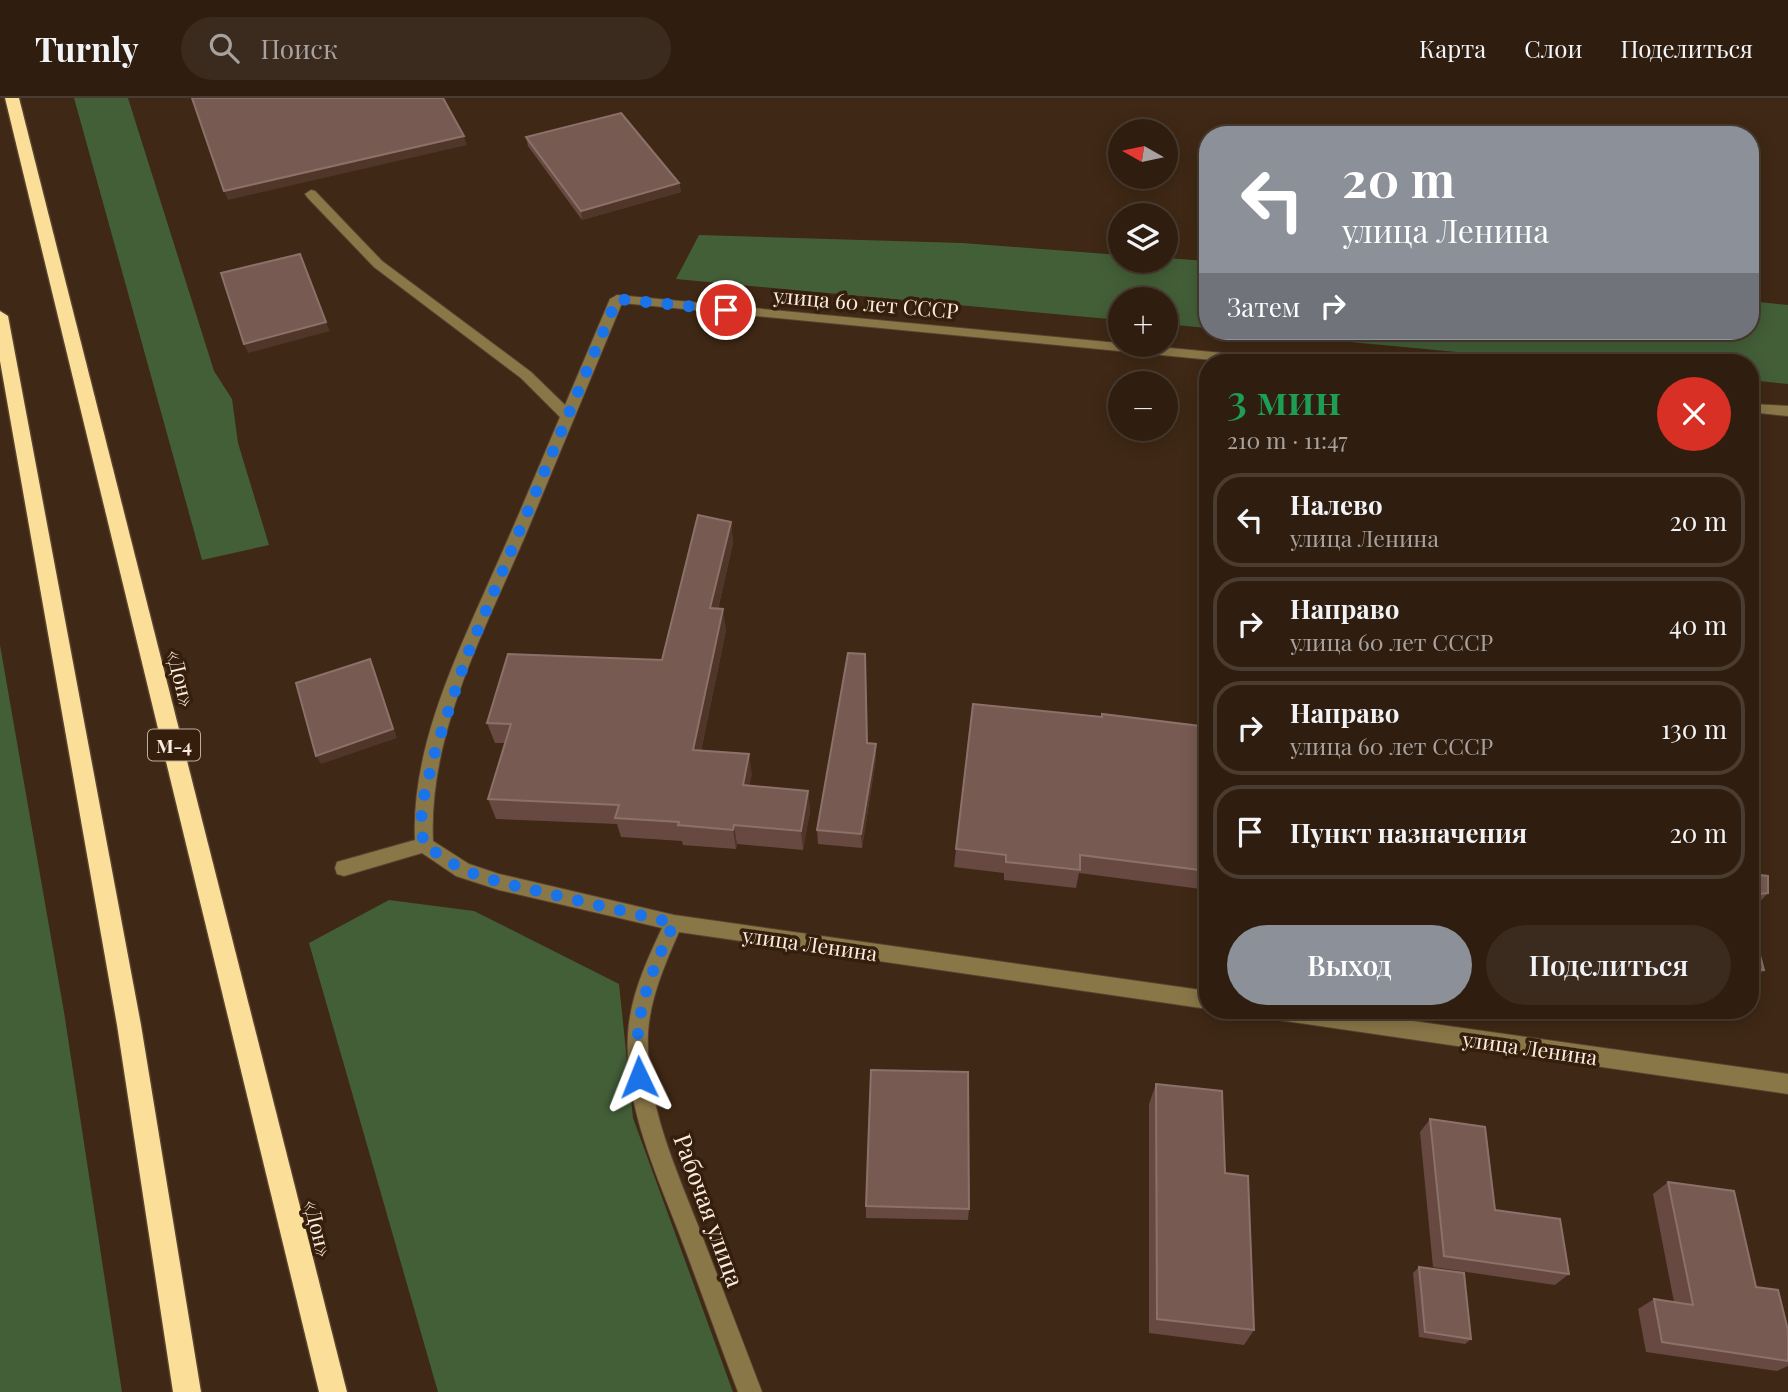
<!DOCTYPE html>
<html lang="ru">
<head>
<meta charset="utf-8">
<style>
  :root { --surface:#2f1e10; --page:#3b2b1e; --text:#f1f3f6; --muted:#a7a29f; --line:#4a3c30; --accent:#8c9099 }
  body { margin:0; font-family:"Playfair Display",serif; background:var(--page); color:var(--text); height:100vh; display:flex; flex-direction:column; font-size:26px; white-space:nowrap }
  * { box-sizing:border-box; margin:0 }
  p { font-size:23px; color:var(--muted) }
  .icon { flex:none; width:38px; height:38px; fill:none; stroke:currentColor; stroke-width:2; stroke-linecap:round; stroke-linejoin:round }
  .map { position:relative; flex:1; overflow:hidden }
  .side { position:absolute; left:1199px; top:256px; width:560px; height:665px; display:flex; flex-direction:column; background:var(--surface); border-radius:28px; box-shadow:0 4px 18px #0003,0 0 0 2px var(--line) }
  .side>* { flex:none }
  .top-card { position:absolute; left:1199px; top:28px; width:560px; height:214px; border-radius:28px; box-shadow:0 4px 18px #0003,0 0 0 2px var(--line); background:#8c9099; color:#fff; overflow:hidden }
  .needle { width:46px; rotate:279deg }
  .controls { position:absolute; left:1108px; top:21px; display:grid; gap:14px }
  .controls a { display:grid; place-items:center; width:70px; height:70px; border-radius:50%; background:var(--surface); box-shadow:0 4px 18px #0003,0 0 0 2px var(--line); font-size:35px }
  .pin { position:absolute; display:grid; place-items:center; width:60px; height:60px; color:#fff; margin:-30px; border:4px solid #fff; border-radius:50%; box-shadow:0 2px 7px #0007 }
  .me { position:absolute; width:77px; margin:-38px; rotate:358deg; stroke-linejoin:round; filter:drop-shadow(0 0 5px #0008) }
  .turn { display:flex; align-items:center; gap:24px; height:147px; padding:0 28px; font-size:32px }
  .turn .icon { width:91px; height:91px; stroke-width:2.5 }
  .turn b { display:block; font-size:49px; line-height:60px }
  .then { display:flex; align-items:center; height:66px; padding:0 28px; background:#0003; gap:14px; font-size:26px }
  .round { display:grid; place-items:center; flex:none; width:74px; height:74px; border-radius:37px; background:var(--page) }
  .headline { display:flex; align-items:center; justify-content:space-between; height:119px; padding:0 28px }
  h1 { font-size:42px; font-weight:600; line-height:52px; color:#1e9e55 }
  .cta { display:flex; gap:14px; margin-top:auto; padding:14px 28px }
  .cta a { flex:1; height:80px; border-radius:42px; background:var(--accent); color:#fff; font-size:28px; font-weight:600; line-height:80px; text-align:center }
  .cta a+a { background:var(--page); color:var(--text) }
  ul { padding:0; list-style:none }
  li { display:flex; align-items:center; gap:21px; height:94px; margin:0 14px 10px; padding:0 14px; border:4px solid var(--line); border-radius:28px }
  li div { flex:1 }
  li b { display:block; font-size:26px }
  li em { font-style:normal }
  header { display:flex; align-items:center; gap:42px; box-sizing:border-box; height:98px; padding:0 35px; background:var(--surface); border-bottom:2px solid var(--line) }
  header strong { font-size:33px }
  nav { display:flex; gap:38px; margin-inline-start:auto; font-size:24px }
  .search { width:490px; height:63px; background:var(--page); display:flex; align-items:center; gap:18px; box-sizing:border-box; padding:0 24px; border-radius:38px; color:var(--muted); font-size:26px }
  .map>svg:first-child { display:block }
</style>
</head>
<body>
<header>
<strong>Turnly</strong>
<div class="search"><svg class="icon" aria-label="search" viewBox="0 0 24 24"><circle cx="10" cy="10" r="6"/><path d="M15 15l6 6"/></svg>Поиск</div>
<nav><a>Карта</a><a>Слои</a><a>Поделиться</a></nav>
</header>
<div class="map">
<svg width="1788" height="1294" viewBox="0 0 1788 1294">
  <rect width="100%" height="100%" fill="#3f2815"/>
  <g fill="#435f38">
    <path d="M 74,0 L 128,0 L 214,273 L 232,301 L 238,345 L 269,447 L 202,462 Z"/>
    <path d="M 699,137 L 962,145 L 1120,157 L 1120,163 L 1166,163 L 1166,160 L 1207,163 L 1207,230 L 1166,226 L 1166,201 L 1120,201 L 1120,222 L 676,181 Z"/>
    <path d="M 1750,203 L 1788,207 L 1788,286 L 1750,282 L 1750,264 L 1564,264 L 1233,233 L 1750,233 Z"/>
    <path d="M 0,547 L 64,914 L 122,1294 L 0,1294 Z"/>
    <path d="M 389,802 L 474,813 L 619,886 L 633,1020 L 733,1294 L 438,1294 L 309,845 Z"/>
  </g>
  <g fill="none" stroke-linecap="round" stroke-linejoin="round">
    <defs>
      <g id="minor">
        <path d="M 311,92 L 315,93 L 382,163 L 531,274 L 565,307 L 610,201 L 617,197 L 1274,260 L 1281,264 L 1233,264 L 622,205 C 590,282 558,359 526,436 C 485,532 428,636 433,743 L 469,766 L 499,776 L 674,817 L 1208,893 L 1208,911 L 679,834 C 665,866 650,900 648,935 C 645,1004 675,1068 699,1130 C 720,1184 741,1239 762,1294 L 738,1294 C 717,1239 698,1184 677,1130 C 653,1068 624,1004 628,936 C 630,899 646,864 662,830 L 499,792 L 456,778 L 422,755 L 344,778 L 337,776 L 335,770 L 337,764 L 415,742 C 411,650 456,559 492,477 C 516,424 538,371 560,319 L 521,280 L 374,169 L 307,99 L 305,96 Z"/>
        <path d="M 1750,306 L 1788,308 L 1788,318 L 1750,314 Z"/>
        <path d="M 1262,912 L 1335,912 L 1788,976 L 1788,996 L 1272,921 L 1265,918 Z"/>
      </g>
      <g id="highway">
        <path d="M 5,0 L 19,0 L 347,1294 L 319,1294 Z"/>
        <path d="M 0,213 L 8,218 L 141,927 L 201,1294 L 173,1294 L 117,927 L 0,263 Z"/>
      </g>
    </defs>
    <use href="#minor" stroke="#594331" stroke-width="2"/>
    <use href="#highway" stroke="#594331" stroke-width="3"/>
    <use href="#minor" fill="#8a7748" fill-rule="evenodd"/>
    <use href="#highway" fill="#fbdf99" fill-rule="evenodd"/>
  </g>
  <g fill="#674942">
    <path d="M 526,39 L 679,85 L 681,94 L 582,122 L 528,48 Z"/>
    <path d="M 731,424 L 733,445 L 718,511 L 726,532 L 701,653 L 752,676 L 749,687 L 808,693 L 810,713 L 803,752 L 737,746 L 736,751 L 683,747 L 682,743 L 621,739 L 617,726 L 496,721 L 488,701 L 505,645 L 495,645 L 487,625 L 662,562 Z"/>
    <path d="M 1208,629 L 1208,792 L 1079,775 L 1076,790 L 1004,782 L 1004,775 L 954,769 L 956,751 Z"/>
    <path d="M 876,646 L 876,660 L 862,750 L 818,746 L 817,732 Z"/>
    <path d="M 1750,776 L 1768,795 L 1757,807 L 1750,808 Z"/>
    <path d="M 1750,821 L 1764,872 L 1753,883 L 1750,883 Z"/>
    <path d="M 1156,986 L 1225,1075 L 1254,1232 L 1244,1247 L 1149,1235 L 1149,1006 Z"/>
    <path d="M 1430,1021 L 1495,1112 L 1569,1176 L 1555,1187 L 1433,1169 L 1420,1034 Z"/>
    <path d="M 1668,1084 L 1756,1189 L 1788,1232 L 1788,1268 L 1777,1273 L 1646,1254 L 1638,1211 L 1654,1201 L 1674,1204 L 1653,1096 Z"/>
    <path d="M 866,1108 L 969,1111 L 968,1122 L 866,1120 Z"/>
    <path d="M 1419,1169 L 1471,1241 L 1465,1246 L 1419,1239 L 1413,1175 Z"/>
  </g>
  <g fill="#503529">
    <path d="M 464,38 L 467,47 L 228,102 L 224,93 Z"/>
    <path d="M 679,85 L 681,94 L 582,122 L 581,113 Z"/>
    <path d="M 326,224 L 330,233 L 248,255 L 244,246 Z"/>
    <path d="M 731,424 L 733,445 L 713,531 L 710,510 Z"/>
    <path d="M 723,511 L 726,532 L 697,672 L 693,652 Z"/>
    <path d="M 370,561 L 374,569 L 397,640 L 321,666 L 316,658 Z"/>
    <path d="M 876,646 L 876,660 L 862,750 L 861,736 Z"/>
    <path d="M 749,656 L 752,676 L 745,706 L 743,687 Z"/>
    <path d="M 808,693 L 810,713 L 803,752 L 801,733 Z"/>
    <path d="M 734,727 L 737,746 L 736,751 L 733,732 Z"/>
  </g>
  <g fill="#775b53" stroke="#8b7169" stroke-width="2">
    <path d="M 192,0 L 443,0 L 464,38 L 224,93 Z"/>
    <path d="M 621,15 L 679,85 L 581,113 L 526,39 Z"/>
    <path d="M 300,156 L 326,224 L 244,246 L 221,175 Z"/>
    <path d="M 698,417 L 731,424 L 710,510 L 723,511 L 693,652 L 749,656 L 743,687 L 808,693 L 801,733 L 734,727 L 733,732 L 678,727 L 679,724 L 615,720 L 619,707 L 488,701 L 511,626 L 487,625 L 508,556 L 662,562 Z"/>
    <path d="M 848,555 L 865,556 L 867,645 L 876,646 L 861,736 L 817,732 Z"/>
    <path d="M 370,561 L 393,631 L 316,658 L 296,585 Z"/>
    <path d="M 973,606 L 1102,619 L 1102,616 L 1208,629 L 1208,773 L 1080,757 L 1080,772 L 1006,764 L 1006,757 L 956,751 Z"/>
    <path d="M 1750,776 L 1768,778 L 1768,795 L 1750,797 Z"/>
    <path d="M 1750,821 L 1764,872 L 1750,870 Z"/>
    <path d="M 871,972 L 968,974 L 969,1111 L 866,1108 Z"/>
    <path d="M 1156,986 L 1222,993 L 1225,1075 L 1248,1078 L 1254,1232 L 1157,1221 Z"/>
    <path d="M 1430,1021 L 1485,1029 L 1495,1112 L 1560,1121 L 1569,1176 L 1444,1158 Z"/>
    <path d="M 1668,1084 L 1734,1093 L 1756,1189 L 1778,1192 L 1788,1232 L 1788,1263 L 1662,1244 L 1654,1201 L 1693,1207 Z"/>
    <path d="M 1419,1169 L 1464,1175 L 1471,1241 L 1425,1234 Z"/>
  </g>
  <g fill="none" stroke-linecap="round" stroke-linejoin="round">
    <path stroke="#1a73e8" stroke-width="12" stroke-dasharray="0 21.6" d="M 639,979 C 639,965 637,950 638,935 C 641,896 658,860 674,825 L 499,784 L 463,772 L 424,747 L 421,730 L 422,706 L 436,650 L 466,560 L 617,201 L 726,212"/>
  </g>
  <g text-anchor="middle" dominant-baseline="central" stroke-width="7" stroke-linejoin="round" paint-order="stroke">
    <rect fill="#351f0c" stroke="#bfaea0" stroke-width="2" x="148" y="631.5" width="52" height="31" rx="5"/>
    <g font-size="19" font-weight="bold" fill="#faebdf">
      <text x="174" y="647">М-4</text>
    </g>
    <g font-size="21" fill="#faebdf" stroke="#351f0c">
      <text transform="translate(866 204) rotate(5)">улица 60 лет СССР</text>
      <text transform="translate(182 580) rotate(76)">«Дон»</text>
      <text transform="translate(810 845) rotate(8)">улица Ленина</text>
      <text transform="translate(1530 949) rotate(8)">улица Ленина</text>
      <text transform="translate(319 1130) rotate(76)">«Дон»</text>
    </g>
    <g font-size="24" fill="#faebdf" stroke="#351f0c">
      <text transform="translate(710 1112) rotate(70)">Рабочая улица</text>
    </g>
  </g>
</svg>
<div class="controls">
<a><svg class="needle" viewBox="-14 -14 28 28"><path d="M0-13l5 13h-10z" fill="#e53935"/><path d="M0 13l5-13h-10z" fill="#a7a29f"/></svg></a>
<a><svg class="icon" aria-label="layers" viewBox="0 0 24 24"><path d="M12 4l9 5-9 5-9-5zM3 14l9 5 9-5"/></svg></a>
<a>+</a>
<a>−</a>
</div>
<div class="pin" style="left:726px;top:212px;background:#d93025"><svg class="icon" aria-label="arrive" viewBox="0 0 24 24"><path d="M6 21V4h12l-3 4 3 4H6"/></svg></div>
<svg class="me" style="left:639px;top:979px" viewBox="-20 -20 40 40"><path d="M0-17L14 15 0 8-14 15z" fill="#1a73e8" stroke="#fff" stroke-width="4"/></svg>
<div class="top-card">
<div class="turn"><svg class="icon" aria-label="left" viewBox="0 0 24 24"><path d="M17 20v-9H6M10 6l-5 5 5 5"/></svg><div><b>20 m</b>улица Ленина</div></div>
<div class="then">Затем<svg class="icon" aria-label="right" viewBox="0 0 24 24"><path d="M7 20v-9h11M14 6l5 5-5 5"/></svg></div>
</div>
<section class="side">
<div class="headline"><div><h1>3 мин</h1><p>210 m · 11:47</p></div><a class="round" style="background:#d93025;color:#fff"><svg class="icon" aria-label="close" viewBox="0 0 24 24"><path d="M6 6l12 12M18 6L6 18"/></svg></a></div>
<ul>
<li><svg class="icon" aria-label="left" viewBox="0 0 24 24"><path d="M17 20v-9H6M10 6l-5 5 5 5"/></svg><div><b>Налево</b><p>улица Ленина</p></div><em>20 m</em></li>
<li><svg class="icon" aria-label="right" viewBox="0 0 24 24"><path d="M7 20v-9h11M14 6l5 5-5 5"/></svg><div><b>Направо</b><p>улица 60 лет СССР</p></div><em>40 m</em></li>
<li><svg class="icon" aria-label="right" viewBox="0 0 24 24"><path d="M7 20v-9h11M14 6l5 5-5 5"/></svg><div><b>Направо</b><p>улица 60 лет СССР</p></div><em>130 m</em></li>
<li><svg class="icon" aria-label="arrive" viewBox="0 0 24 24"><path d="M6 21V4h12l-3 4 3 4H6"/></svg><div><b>Пункт назначения</b></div><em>20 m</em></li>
</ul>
<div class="cta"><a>Выход</a><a>Поделиться</a></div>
</section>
</div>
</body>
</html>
